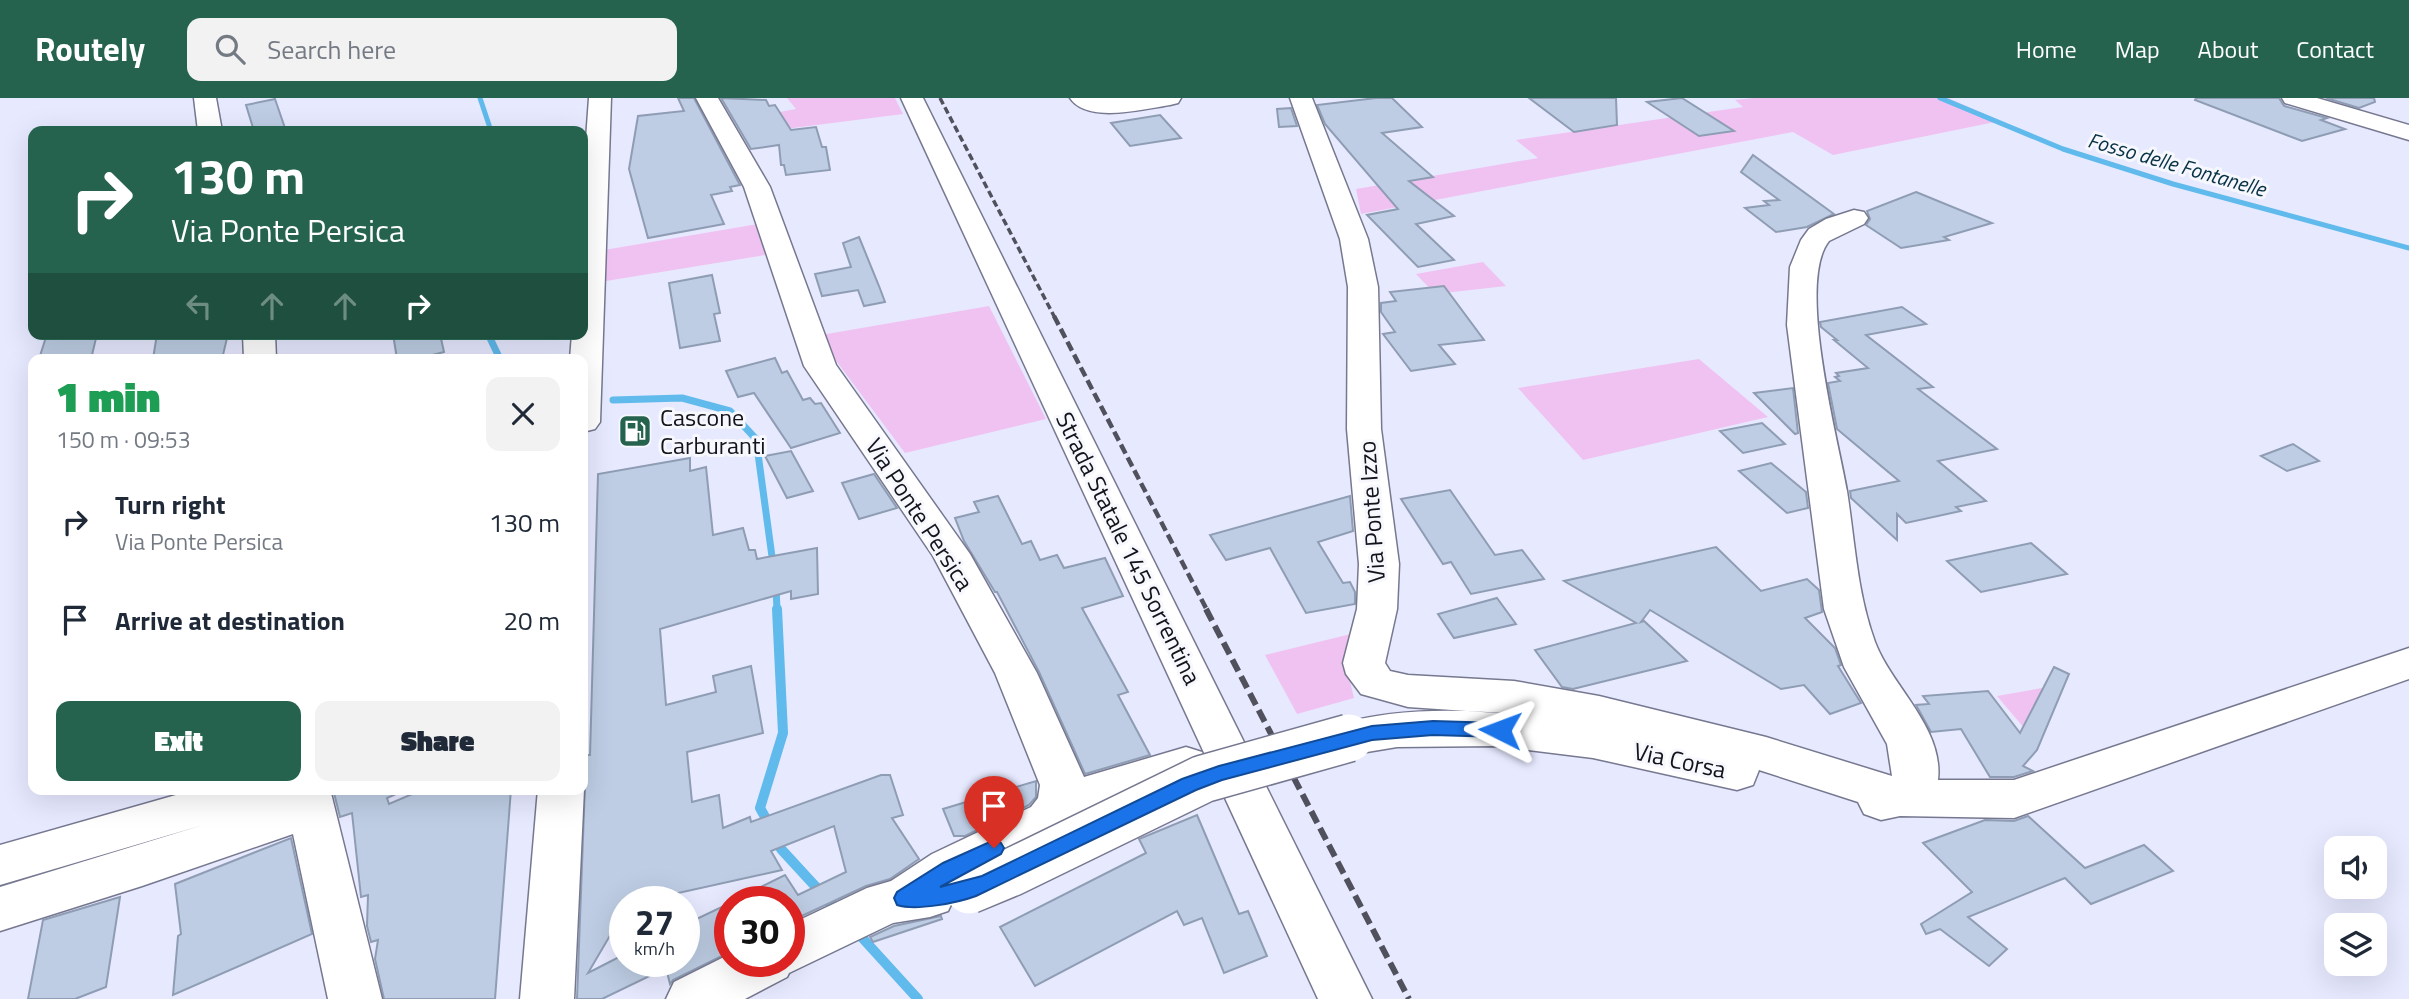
<!DOCTYPE html>
<html lang="en">
<head>
<meta charset="utf-8">
<style>
  :root { --surface:#fff; --page:#f2f2f3; --text:#1f2937; --muted:#747a83; --accent:#26634f }
  body { margin:0; font-family:"Titillium Web",sans-serif; background:var(--page); color:var(--text); height:100vh; display:flex; flex-direction:column; font-size:26px; white-space:nowrap }
  * { box-sizing:border-box; margin:0 }
  p { font-size:23px; color:var(--muted) }
  .icon { flex:none; width:38px; height:38px; fill:none; stroke:currentColor; stroke-width:2; stroke-linecap:round; stroke-linejoin:round }
  .map { position:relative; flex:1; overflow:hidden }
  .panel { position:absolute; left:28px; top:256px; width:560px; height:441px; display:flex; flex-direction:column; background:var(--surface); border-radius:14px; box-shadow:0 7px 28px #0002 }
  .panel>* { flex:none }
  .banner { position:absolute; left:28px; top:28px; width:560px; height:214px; border-radius:14px; box-shadow:0 7px 28px #0002; background:#26634f; color:#fff; overflow:hidden }
  .tools { position:absolute; left:2324px; top:738px; display:grid; gap:14px }
  .tools a { display:grid; place-items:center; width:63px; height:63px; border-radius:14px; background:var(--surface); box-shadow:0 7px 28px #0002; font-size:35px }
  .speed { position:absolute; left:609px; top:788px; display:flex; gap:14px; font-size:35px; font-weight:700; text-align:center }
  .speed>* { display:grid; place-content:center; width:91px; height:91px; border-radius:50%; background:var(--surface); box-shadow:0 7px 28px #0002; line-height:1 }
  .speed small { font-size:18px; font-weight:400 }
  .speed .limit { border:10px solid #d22; background:#fff; color:#111 }
  .pin { position:absolute; display:grid; place-items:center; width:60px; height:60px; color:#fff; margin:-72px -30px; border-radius:50% 50% 50% 0; rotate:-45deg; box-shadow:0 0 7px #0007 }
  .pin .icon { rotate:45deg }
  .me { position:absolute; width:77px; margin:-38px; rotate:273deg; stroke-linejoin:round; filter:drop-shadow(0 0 5px #0008) }
  .turn { display:flex; align-items:center; gap:24px; height:147px; padding:0 28px; font-size:32px }
  .turn .icon { width:91px; height:91px; stroke-width:2.5 }
  .turn b { display:block; font-size:49px; line-height:60px }
  .lanes { display:flex; align-items:center; height:66px; padding:0 28px; background:#0003; justify-content:center; gap:35px; direction:ltr }
  .lanes .off { opacity:.35 }
  .round { display:grid; place-items:center; flex:none; width:74px; height:74px; border-radius:14px; background:var(--page) }
  .summary { display:flex; align-items:center; justify-content:space-between; height:119px; padding:0 28px }
  h1 { font-size:42px; font-weight:800; line-height:52px; color:#1e9e55 }
  .cta { display:flex; gap:14px; margin-top:auto; padding:14px 28px }
  .cta a { flex:1; height:80px; border-radius:14px; background:var(--accent); color:#fff; font-size:28px; font-weight:800; line-height:80px; text-align:center }
  .cta a+a { background:var(--page); color:var(--text) }
  ul { padding:0; list-style:none }
  li { display:flex; align-items:center; gap:21px; height:98px; padding:0 28px }
  li div { flex:1 }
  li b { display:block; font-size:26px }
  li em { font-style:normal }
  header { display:flex; align-items:center; gap:42px; box-sizing:border-box; height:98px; padding:0 35px; background:var(--accent); color:#fff }
  header strong { font-size:33px }
  nav { display:flex; gap:38px; margin-inline-start:auto; font-size:24px }
  .search { width:490px; height:63px; background:var(--page); display:flex; align-items:center; gap:18px; box-sizing:border-box; padding:0 24px; border-radius:14px; color:var(--muted); font-size:26px }
  .map>svg:first-child { display:block }
</style>
</head>
<body>
<header>
<strong>Routely</strong>
<div class="search"><svg class="icon" aria-label="search" viewBox="0 0 24 24"><circle cx="10" cy="10" r="6"/><path d="M15 15l6 6"/></svg>Search here</div>
<nav><a>Home</a><a>Map</a><a>About</a><a>Contact</a></nav>
</header>
<div class="map">
<svg width="2409" height="901" viewBox="0 0 2409 901">
  <rect width="100%" height="100%" fill="#e7e9ff"/>
  <g fill="#f0c2f2">
    <path d="M 787,0 L 895,0 L 903,16 L 785,31 L 774,15 L 796,11 Z"/>
    <path d="M 1753,0 L 1948,0 L 2000,23 L 1833,57 L 1793,34 L 1361,116 L 1356,91 L 1538,60 L 1516,42 L 1743,9 L 1735,2 Z"/>
    <path d="M 758,126 L 771,156 L 606,183 L 604,152 Z"/>
    <path d="M 1483,164 L 1506,188 L 1435,196 L 1416,176 Z"/>
    <path d="M 989,208 L 1046,321 L 905,355 L 837,264 L 821,237 Z"/>
    <path d="M 1699,261 L 1768,319 L 1583,362 L 1518,290 Z"/>
    <path d="M 1359,534 L 1347,571 L 1354,600 L 1297,616 L 1265,557 Z"/>
    <path d="M 2054,588 L 2030,637 L 1997,598 Z"/>
  </g>
  <g fill="none" stroke-linecap="round" stroke-linejoin="round">
    <g stroke="#60baec" stroke-width="5">
      <path d="M 480,0 L 491,33"/>
      <path d="M 1940,0 L 2063,51 L 2173,86 L 2409,150"/>
    </g>
    <g stroke="#60baec" stroke-width="7">
      <path d="M 488,236 L 500,261"/>
      <path d="M 613,302 L 682,300 L 730,313 L 756,341 L 773,466"/>
      <path d="M 776,489 L 777,512"/>
    </g>
    <g stroke="#60baec" stroke-width="10">
      <path d="M 769,726 L 760,710 L 783,635 L 777,511"/>
      <path d="M 776,741 L 781,751 L 838,813"/>
      <path d="M 856,833 L 918,901"/>
    </g>
  </g>
  <g fill="#becde4" stroke="#8e9db3" stroke-width="2">
    <path d="M 678,0 L 694,0 L 740,87 L 730,89 L 732,93 L 711,97 L 724,126 L 648,140 L 629,71 L 638,18 L 684,13 Z"/>
    <path d="M 721,0 L 766,2 L 769,8 L 775,7 L 791,32 L 816,29 L 822,49 L 826,49 L 830,72 L 786,77 L 784,67 L 781,67 L 779,47 L 751,51 Z"/>
    <path d="M 1376,0 L 1392,0 L 1422,29 L 1382,35 L 1433,79 L 1409,83 L 1454,118 L 1416,126 L 1454,162 L 1418,169 L 1367,117 L 1398,111 L 1325,26 L 1317,7 Z"/>
    <path d="M 1529,0 L 1616,0 L 1617,27 L 1574,34 Z"/>
    <path d="M 1682,0 L 1734,33 L 1699,38 L 1647,4 Z"/>
    <path d="M 2196,0 L 2279,0 L 2284,8 L 2327,20 L 2321,22 L 2345,31 L 2302,43 L 2195,2 Z"/>
    <path d="M 2326,0 L 2374,0 L 2375,4 L 2359,10 Z"/>
    <path d="M 275,1 L 286,33 L 254,33 L 246,7 Z"/>
    <path d="M 1291,10 L 1297,28 L 1279,29 L 1277,11 Z"/>
    <path d="M 1160,17 L 1181,40 L 1130,48 L 1111,25 Z"/>
    <path d="M 1753,57 L 1834,116 L 1807,129 L 1776,134 L 1745,110 L 1769,107 L 1764,103 L 1779,102 L 1741,74 Z"/>
    <path d="M 1916,94 L 1992,125 L 1944,139 L 1949,142 L 1901,150 L 1866,127 L 1870,121 L 1867,113 Z"/>
    <path d="M 859,139 L 879,188 L 885,204 L 864,208 L 858,192 L 822,198 L 815,176 L 851,169 L 843,145 Z"/>
    <path d="M 712,177 L 720,215 L 714,216 L 720,243 L 680,250 L 669,185 Z"/>
    <path d="M 1444,188 L 1484,242 L 1439,247 L 1455,266 L 1411,273 L 1383,236 L 1395,234 L 1381,214 L 1381,205 L 1396,203 L 1390,194 Z"/>
    <path d="M 1902,209 L 1926,226 L 1866,237 L 1933,289 L 1918,291 L 1997,351 L 1938,363 L 1986,403 L 1956,409 L 1961,413 L 1906,425 L 1897,416 L 1897,442 L 1851,400 L 1850,393 L 1899,383 L 1837,331 L 1828,285 L 1840,283 L 1835,279 L 1839,278 L 1836,275 L 1868,270 L 1834,242 L 1837,242 L 1821,229 L 1820,224 Z"/>
    <path d="M 47,236 L 97,236 L 92,257 L 75,261 L 39,261 Z"/>
    <path d="M 157,236 L 228,236 L 222,261 L 153,261 Z"/>
    <path d="M 393,236 L 440,236 L 444,254 L 417,261 L 397,261 Z"/>
    <path d="M 775,260 L 782,275 L 787,273 L 803,302 L 810,300 L 815,306 L 821,305 L 840,335 L 791,350 L 754,295 L 738,299 L 726,273 Z"/>
    <path d="M 1793,290 L 1798,335 L 1795,336 L 1754,295 Z"/>
    <path d="M 1762,325 L 1785,346 L 1743,355 L 1720,333 Z"/>
    <path d="M 2293,346 L 2319,363 L 2287,373 L 2261,358 Z"/>
    <path d="M 791,353 L 813,393 L 787,400 L 765,358 Z"/>
    <path d="M 690,360 L 690,373 L 706,369 L 713,437 L 743,430 L 749,452 L 755,452 L 757,461 L 817,450 L 818,496 L 791,501 L 791,493 L 660,531 L 666,607 L 716,594 L 713,578 L 751,568 L 763,635 L 687,654 L 692,704 L 719,697 L 723,730 L 750,719 L 751,724 L 881,677 L 890,677 L 903,717 L 892,720 L 919,761 L 890,781 L 866,788 L 789,824 L 789,803 L 732,803 L 785,777 L 798,797 L 846,774 L 834,728 L 771,753 L 782,772 L 642,803 L 625,803 L 625,812 L 588,875 L 625,856 L 625,863 L 684,863 L 684,827 L 730,805 L 730,854 L 673,882 L 670,886 L 666,870 L 602,901 L 577,901 L 585,687 L 587,657 L 590,657 L 598,376 Z"/>
    <path d="M 1771,365 L 1806,394 L 1808,410 L 1787,415 L 1739,373 Z"/>
    <path d="M 874,376 L 897,410 L 859,421 L 842,385 Z"/>
    <path d="M 1450,392 L 1495,457 L 1522,452 L 1544,481 L 1471,496 L 1451,464 L 1443,466 L 1401,401 Z"/>
    <path d="M 998,398 L 1022,446 L 1031,443 L 1040,462 L 1057,457 L 1064,470 L 1105,460 L 1123,498 L 1082,510 L 1128,594 L 1118,597 L 1150,657 L 1085,676 L 1039,574 L 997,494 L 995,494 L 964,443 L 955,420 L 979,414 L 974,404 Z"/>
    <path d="M 1350,398 L 1353,433 L 1318,444 L 1343,485 L 1350,484 L 1355,494 L 1355,506 L 1306,515 L 1270,450 L 1226,462 L 1210,437 Z"/>
    <path d="M 2031,445 L 2067,476 L 1981,494 L 1947,463 Z"/>
    <path d="M 1716,449 L 1761,493 L 1807,481 L 1819,492 L 1822,514 L 1805,520 L 1835,550 L 1841,567 L 1838,568 L 1861,605 L 1830,616 L 1804,587 L 1781,591 L 1650,512 L 1641,524 L 1644,523 L 1687,563 L 1573,591 L 1562,589 L 1535,552 L 1636,525 L 1564,483 Z"/>
    <path d="M 1497,500 L 1516,526 L 1454,540 L 1438,516 Z"/>
    <path d="M 2054,569 L 2069,576 L 2037,652 L 2023,668 L 2033,673 L 2014,679 L 1990,679 L 1961,631 L 1931,634 L 1916,607 L 1929,606 L 1923,598 L 1988,593 L 2020,635 Z"/>
    <path d="M 1036,683 L 1036,699 L 1029,707 L 965,738 L 954,738 L 943,711 Z"/>
    <path d="M 333,691 L 407,691 L 387,700 L 389,706 L 424,691 L 511,691 L 495,901 L 384,901 L 375,861 L 378,842 L 371,844 L 367,828 L 368,797 L 361,799 L 352,715 L 340,719 Z"/>
    <path d="M 1197,717 L 1239,816 L 1248,813 L 1267,858 L 1224,875 L 1202,820 L 1184,827 L 1177,813 L 1035,888 L 1000,829 L 1146,755 L 1139,741 Z"/>
    <path d="M 2028,718 L 2085,770 L 2144,747 L 2173,773 L 2091,806 L 2065,780 L 1968,819 L 2007,851 L 1989,868 L 1940,831 L 1926,836 L 1921,826 L 1972,794 L 1923,745 L 1985,722 L 2014,723 Z"/>
    <path d="M 291,740 L 312,836 L 173,897 L 178,838 L 181,836 L 175,786 Z"/>
    <path d="M 120,799 L 106,889 L 75,901 L 28,901 L 43,822 Z"/>
    <path d="M 941,818 L 942,821 L 873,844 L 870,839 L 894,828 Z"/>
  </g>
  <g fill="none" stroke-linecap="round" stroke-linejoin="round">
    <defs>
      <g id="minor">
        <path d="M 194,0 L 216,0 L 222,33 L 198,33 Z"/>
        <path d="M 696,0 L 718,0 L 770,89 L 836,267 L 970,456 L 1037,575 L 1084,679 L 1186,649 L 1202,654 L 1209,667 L 1202,680 L 1078,719 L 1065,737 L 954,795 L 955,798 L 948,813 L 930,819 L 893,825 L 789,875 L 787,879 L 745,901 L 666,901 L 674,884 L 730,856 L 730,863 L 789,863 L 789,827 L 867,790 L 891,783 L 932,756 L 1031,709 L 1038,700 L 1040,687 L 995,575 L 933,458 L 804,268 L 744,89 Z"/>
        <path d="M 1070,0 L 1181,0 L 1178,5 L 1170,7 C 1144,11 1087,26 1070,0 Z"/>
        <path d="M 1290,0 L 1312,0 L 1368,141 L 1378,189 L 1381,331 L 1399,466 L 1397,511 L 1385,565 L 1390,573 L 1408,577 L 1514,583 L 1599,598 L 1766,639 L 1892,678 L 1887,646 L 1844,569 L 1824,511 L 1787,227 L 1790,169 L 1801,142 L 1809,131 L 1826,121 L 1854,112 L 1864,114 L 1868,120 L 1864,126 L 1829,143 C 1796,184 1838,341 1847,393 C 1855,444 1857,495 1875,544 C 1892,589 1944,630 1938,682 L 2014,682 L 2409,550 L 2409,581 L 2014,720 L 1900,718 L 1881,722 L 1864,716 L 1858,704 L 1759,672 L 1753,687 L 1737,692 L 1593,660 L 1495,648 L 1397,649 L 1349,657 L 1333,652 L 1326,640 L 1333,628 C 1394,609 1463,611 1526,617 L 1408,609 L 1361,596 L 1346,576 L 1343,565 L 1357,511 L 1359,466 L 1347,331 L 1348,189 L 1340,141 Z"/>
        <path d="M 2282,0 L 2317,0 L 2409,27 L 2409,42 L 2285,5 Z"/>
        <path d="M 243,236 L 275,236 L 276,261 L 244,261 Z"/>
        <path d="M 197,691 L 330,691 L 382,901 L 328,901 L 293,736 L 142,788 L 0,833 L 0,789 L 203,727 L 0,787 L 0,747 Z"/>
      </g>
      <g id="major">
        <path d="M 589,0 L 611,0 L 600,324 L 595,331 L 583,334 L 583,261 L 570,261 L 572,236 L 583,236 L 583,83 Z"/>
        <path d="M 583,688 L 584,691 L 574,901 L 520,901 L 538,691 L 583,691 Z"/>
      </g>
      <path id="highway" d="M 901,0 L 923,0 L 1372,901 L 1318,901 Z"/>
    </defs>
    <use href="#minor" stroke="#767890" stroke-width="3"/>
    <use href="#major" stroke="#767890" stroke-width="3"/>
    <use href="#highway" stroke="#767890" stroke-width="3"/>
    <use href="#minor" fill="#fff" fill-rule="evenodd"/>
    <use href="#major" fill="#fff" fill-rule="evenodd"/>
    <use href="#highway" fill="#fff" fill-rule="evenodd"/>
    <path stroke="#50515d" stroke-width="3.5" stroke-dasharray="7 3.5" stroke-linecap="butt" d="M 940,0 L 1055,220"/>
    <path stroke="#50515d" stroke-width="4.5" stroke-dasharray="10 4.5" stroke-linecap="butt" d="M 1054,218 L 1207,512"/>
    <path stroke="#50515d" stroke-width="6" stroke-dasharray="13 6" stroke-linecap="butt" d="M 1206,511 L 1409,901"/>
    <defs>
      <path id="minor-bridge" d="M 969,792 L 1010,775 L 1203,681 L 1349,640"/>
    </defs>
    <use href="#minor-bridge" stroke="#767890" stroke-width="50" stroke-linecap="butt"/>
    <use href="#minor-bridge" stroke="#fff" stroke-width="47"/>
  </g>
  <path fill="#1a73e8" stroke="#114b97" stroke-width="2" d="M 1433,623 L 1500,625 L 1507,627 L 1509,632 L 1507,637 L 1500,639 L 1433,637 L 1372,642 L 1222,682 L 1196,692 L 976,798 C 957,805 916,813 897,807 L 894,800 L 897,794 L 943,765 L 994,742 L 1001,745 L 1004,750 L 1001,756 L 940,789 L 982,778 L 1182,681 L 1219,668 L 1372,628 Z"/>
  <defs>
    <symbol id="fuel-square" viewBox="-11 -11 22 22"><rect x="-9" y="-9" width="18" height="18" rx="4" fill="#26634f" stroke="#f7f8fd"/><path d="M-5.5-6h7V0h2V4h1.3V-2.5L3-4.5l.8-.8L6-3V5H2.5V1h-1V6h-7ZM-4.2-4.7v3.2H.2V-4.7Z" fill="#fff"/></symbol>
  </defs>
  <g fill-rule="evenodd">
    <use href="#fuel-square" x="616" y="314" width="38" height="38"/>
  </g>
  <g text-anchor="middle" dominant-baseline="central" stroke-width="6" stroke-linejoin="round" paint-order="stroke">
    <g font-size="21" font-style="italic" fill="#073145" stroke="#f7f8fd">
      <text transform="translate(2177 66) rotate(16)">Fosso delle Fontanelle</text>
    </g>
    <g font-size="24" fill="#12131b" stroke="#f7f8fd" text-anchor="start">
      <text x="660" y="319">Cascone<tspan x="660" dy="28">Carburanti</tspan></text>
    </g>
    <g font-size="24" fill="#12131b" stroke="#f7f8fd">
      <text transform="translate(1371 414) rotate(-94)">Via Ponte Izzo</text>
      <text transform="translate(920 416) rotate(57)">Via Ponte Persica</text>
      <text transform="translate(1129 450) rotate(64)">Strada Statale 145 Sorrentina</text>
      <text transform="translate(1680 662) rotate(12)">Via Corsa</text>
    </g>
  </g>
</svg>
<div class="tools">
<a><svg class="icon" aria-label="sound" viewBox="0 0 24 24"><path d="M4 9h4l5-4v14l-5-4H4zM17 9q2 3 0 6"/></svg></a>
<a><svg class="icon" aria-label="layers" viewBox="0 0 24 24"><path d="M12 4l9 5-9 5-9-5zM3 14l9 5 9-5"/></svg></a>
</div>
<div class="speed"><div>27<small>km/h</small></div><div class="limit">30</div></div>
<div class="pin" style="left:994px;top:750px;background:#d93025"><svg class="icon" aria-label="arrive" viewBox="0 0 24 24"><path d="M6 21V4h12l-3 4 3 4H6"/></svg></div>
<svg class="me" style="left:1500px;top:632px" viewBox="-20 -20 40 40"><path d="M0-17L14 15 0 8-14 15z" fill="#1a73e8" stroke="#fff" stroke-width="4"/></svg>
<div class="banner">
<div class="turn"><svg class="icon" aria-label="right" viewBox="0 0 24 24"><path d="M7 20v-9h11M14 6l5 5-5 5"/></svg><div><b>130 m</b>Via Ponte Persica</div></div>
<div class="lanes"><svg class="icon off" aria-label="left" viewBox="0 0 24 24"><path d="M17 20v-9H6M10 6l-5 5 5 5"/></svg><svg class="icon off" aria-label="ahead" viewBox="0 0 24 24"><path d="M12 20V5M6 11l6-6 6 6"/></svg><svg class="icon off" aria-label="ahead" viewBox="0 0 24 24"><path d="M12 20V5M6 11l6-6 6 6"/></svg><svg class="icon" aria-label="right" viewBox="0 0 24 24"><path d="M7 20v-9h11M14 6l5 5-5 5"/></svg></div>
</div>
<section class="panel">
<div class="summary"><div><h1>1 min</h1><p>150 m · 09:53</p></div><a class="round"><svg class="icon" aria-label="close" viewBox="0 0 24 24"><path d="M6 6l12 12M18 6L6 18"/></svg></a></div>
<ul>
<li><svg class="icon" aria-label="right" viewBox="0 0 24 24"><path d="M7 20v-9h11M14 6l5 5-5 5"/></svg><div><b>Turn right</b><p>Via Ponte Persica</p></div><em>130 m</em></li>
<li><svg class="icon" aria-label="arrive" viewBox="0 0 24 24"><path d="M6 21V4h12l-3 4 3 4H6"/></svg><div><b>Arrive at destination</b></div><em>20 m</em></li>
</ul>
<div class="cta"><a>Exit</a><a>Share</a></div>
</section>
</div>
</body>
</html>
